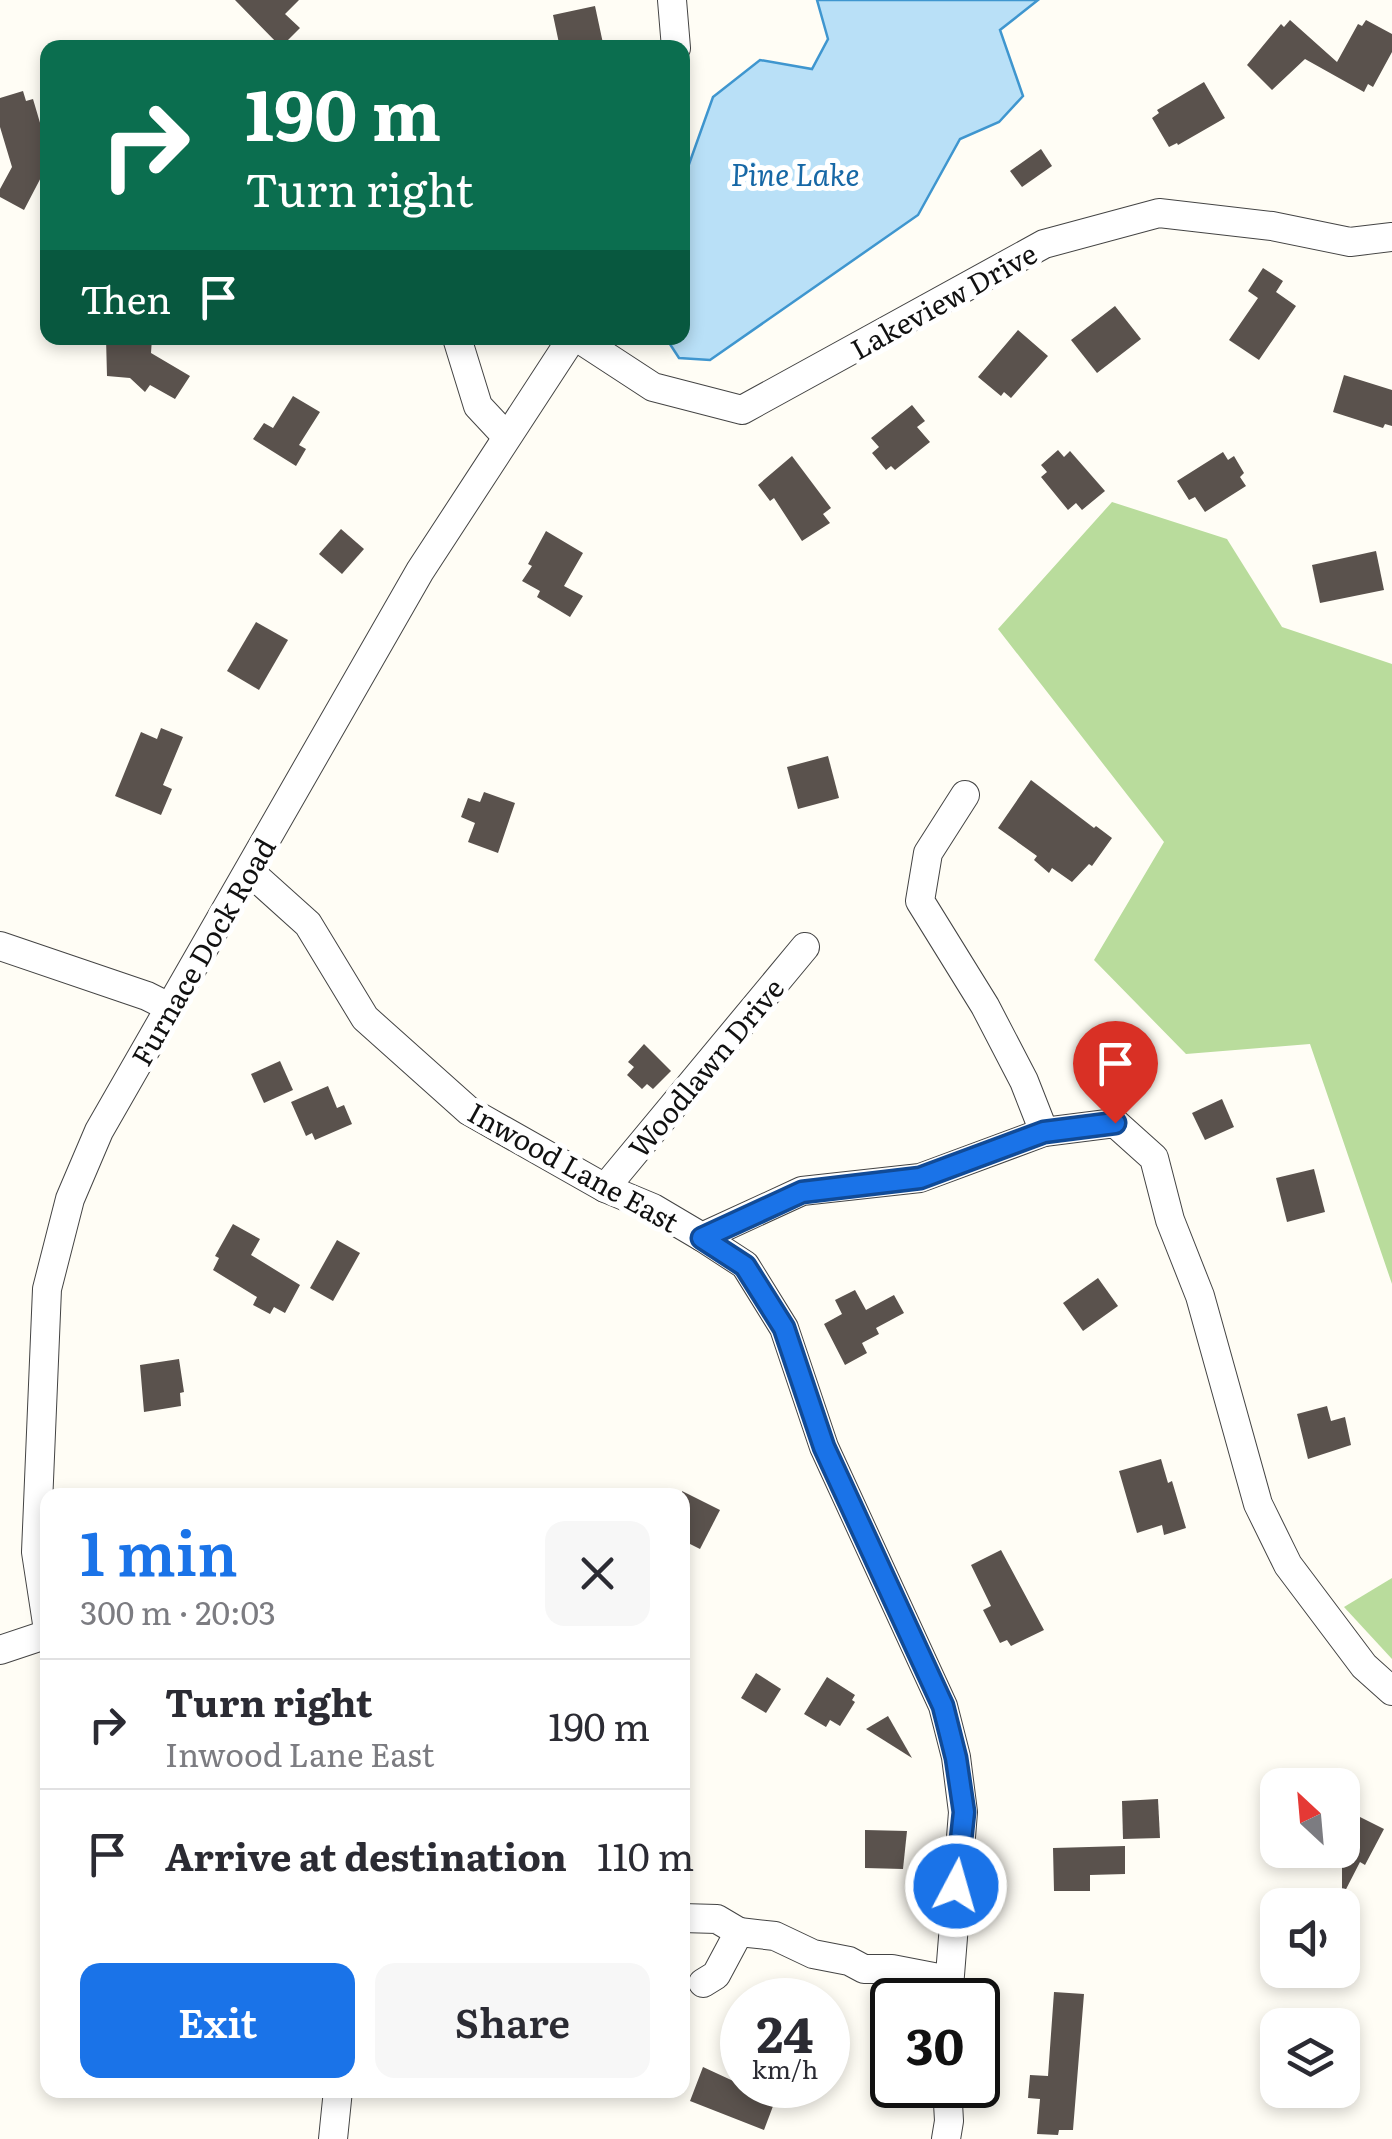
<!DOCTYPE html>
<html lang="en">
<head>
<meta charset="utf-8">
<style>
  :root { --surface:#fff; --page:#f7f7f7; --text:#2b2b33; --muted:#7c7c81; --line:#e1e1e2; --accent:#1a73e8 }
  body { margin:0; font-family:Literata,serif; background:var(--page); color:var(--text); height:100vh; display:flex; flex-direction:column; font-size:38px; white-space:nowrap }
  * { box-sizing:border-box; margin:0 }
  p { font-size:32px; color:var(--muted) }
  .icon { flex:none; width:55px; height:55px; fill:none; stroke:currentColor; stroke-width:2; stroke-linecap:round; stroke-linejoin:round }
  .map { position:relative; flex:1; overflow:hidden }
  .panel { position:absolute; left:40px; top:1488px; width:650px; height:610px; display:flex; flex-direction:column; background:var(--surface); border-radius:20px; box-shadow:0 5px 15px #0003 }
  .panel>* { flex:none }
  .hud { position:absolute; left:40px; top:40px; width:650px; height:305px; border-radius:20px; box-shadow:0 5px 15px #0003; background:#0b6e4f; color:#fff; overflow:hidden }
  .needle { width:65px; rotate:334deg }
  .tools { position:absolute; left:1260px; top:1768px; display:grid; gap:20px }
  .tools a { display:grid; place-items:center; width:100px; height:100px; border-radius:20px; background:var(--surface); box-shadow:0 5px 15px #0003; font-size:50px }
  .speed { position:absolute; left:720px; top:1978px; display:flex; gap:20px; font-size:50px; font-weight:700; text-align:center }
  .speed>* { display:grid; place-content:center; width:130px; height:130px; border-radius:50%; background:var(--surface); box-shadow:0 5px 15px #0003; line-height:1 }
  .speed small { font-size:25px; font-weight:400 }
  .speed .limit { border:5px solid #111; border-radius:15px; background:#fff; color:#111 }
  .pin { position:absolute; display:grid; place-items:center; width:85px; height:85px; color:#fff; margin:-102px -42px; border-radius:50% 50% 50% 0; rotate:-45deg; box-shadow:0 0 10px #0007 }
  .pin .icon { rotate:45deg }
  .me { position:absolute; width:110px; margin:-55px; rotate:6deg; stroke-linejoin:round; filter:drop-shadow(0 0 8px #0008) }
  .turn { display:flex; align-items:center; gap:35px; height:210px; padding:0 40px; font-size:45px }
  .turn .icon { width:130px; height:130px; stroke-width:2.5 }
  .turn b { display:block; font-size:70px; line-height:85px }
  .then { display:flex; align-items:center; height:95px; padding:0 40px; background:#0003; gap:20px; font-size:38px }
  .round { display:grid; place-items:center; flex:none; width:105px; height:105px; border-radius:20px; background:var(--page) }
  .headline { display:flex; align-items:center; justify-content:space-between; height:170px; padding:0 40px }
  h1 { font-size:60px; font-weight:600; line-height:75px; color:var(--accent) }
  .primary-button { display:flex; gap:20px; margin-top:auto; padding:20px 40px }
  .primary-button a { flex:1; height:115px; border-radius:20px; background:var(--accent); color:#fff; font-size:40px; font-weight:600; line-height:115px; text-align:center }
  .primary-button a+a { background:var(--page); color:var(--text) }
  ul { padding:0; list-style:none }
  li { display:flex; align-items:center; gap:30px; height:130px; padding:0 40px; border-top:2px solid var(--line) }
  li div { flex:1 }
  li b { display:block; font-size:38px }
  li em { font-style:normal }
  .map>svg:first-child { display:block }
</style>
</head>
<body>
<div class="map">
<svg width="1392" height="2139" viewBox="0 0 1392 2139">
  <rect width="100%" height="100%" fill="#fffdf5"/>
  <g fill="#b9dc9c">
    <path d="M 1112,502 L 1227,539 L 1282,627 L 1392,664 L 1392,1284 L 1310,1044 L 1186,1054 L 1094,960 L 1164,842 L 998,629 Z"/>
    <path d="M 1392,1578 L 1392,1659 L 1344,1607 Z"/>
  </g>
  <path fill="#b9e0f7" stroke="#3f96cf" stroke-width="2.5" d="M 817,0 L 1038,0 L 1000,30 L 1023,96 L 999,122 L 960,139 L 918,215 L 710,360 L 679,358 L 666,338 L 682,338 L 683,181 L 713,97 L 760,60 L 812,69 L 828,39 Z"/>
  <g fill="#5a524d">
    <path d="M 235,0 L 299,0 L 285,14 L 300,28 L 281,47 Z"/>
    <path d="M 595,6 L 604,48 L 560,48 L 553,15 Z"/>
    <path d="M 1290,20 L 1337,62 L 1358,24 L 1362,26 L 1366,20 L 1392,34 L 1392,52 L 1373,87 L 1368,84 L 1364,92 L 1305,59 L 1272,90 L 1247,65 L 1281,24 L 1284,27 Z"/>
    <path d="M 1204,82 L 1225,118 L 1178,145 L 1177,143 L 1169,147 L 1152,118 L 1159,113 L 1157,110 Z"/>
    <path d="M 23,91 L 26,101 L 33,99 L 48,150 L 48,164 L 24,210 L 0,197 L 0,189 L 12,167 L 0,127 L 0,98 Z"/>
    <path d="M 1041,149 L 1052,166 L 1022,187 L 1010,171 Z"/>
    <path d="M 1263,268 L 1283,281 L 1276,292 L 1296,306 L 1259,360 L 1229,340 L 1258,298 L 1248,291 Z"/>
    <path d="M 1115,306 L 1141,339 L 1097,373 L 1071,340 Z"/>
    <path d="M 1018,330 L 1048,356 L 1011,398 L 1004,392 L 1001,396 L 978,377 Z"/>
    <path d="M 106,338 L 152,338 L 151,353 L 190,376 L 175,399 L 150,385 L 145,392 L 130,378 L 107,376 Z"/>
    <path d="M 1344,375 L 1392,390 L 1392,426 L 1385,424 L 1383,428 L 1333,412 Z"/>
    <path d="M 293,396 L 320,412 L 299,445 L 306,449 L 296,466 L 253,439 L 264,423 L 273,428 Z"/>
    <path d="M 912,405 L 925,421 L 917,427 L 930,442 L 895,470 L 891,466 L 886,470 L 872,453 L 879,447 L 871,438 Z"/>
    <path d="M 1058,450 L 1064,457 L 1070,451 L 1105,491 L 1082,510 L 1076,503 L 1068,510 L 1041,477 L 1047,472 L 1041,465 Z"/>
    <path d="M 1223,452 L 1228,460 L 1234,456 L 1244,473 L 1240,477 L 1246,486 L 1205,512 L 1195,497 L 1189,500 L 1177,481 Z"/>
    <path d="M 792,456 L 831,508 L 823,514 L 830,523 L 802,541 L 774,498 L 770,501 L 758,485 Z"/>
    <path d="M 341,529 L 364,549 L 342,574 L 319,554 Z"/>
    <path d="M 546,531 L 583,553 L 564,586 L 583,596 L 570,617 L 537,597 L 540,591 L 522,581 L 532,566 L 528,564 Z"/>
    <path d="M 1376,551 L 1384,590 L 1320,603 L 1312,565 Z"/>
    <path d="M 256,622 L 288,640 L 259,690 L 227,671 Z"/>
    <path d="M 161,728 L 183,737 L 163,785 L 172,789 L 161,815 L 115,796 L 141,732 L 157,739 Z"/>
    <path d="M 828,756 L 839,798 L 798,809 L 787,767 Z"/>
    <path d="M 1031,780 L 1094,828 L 1096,826 L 1112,838 L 1092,866 L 1089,864 L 1072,882 L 1052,868 L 1049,873 L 1034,860 L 1037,856 L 998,828 Z"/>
    <path d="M 484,792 L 515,803 L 498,853 L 468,842 L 475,823 L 461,817 L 468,798 L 480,802 Z"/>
    <path d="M 644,1044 L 671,1071 L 653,1089 L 647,1084 L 642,1089 L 627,1075 L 634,1067 L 628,1062 Z"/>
    <path d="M 280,1061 L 293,1090 L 264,1103 L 251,1074 Z"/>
    <path d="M 328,1086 L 337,1108 L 344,1105 L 352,1124 L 315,1140 L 312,1133 L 306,1136 L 291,1102 Z"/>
    <path d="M 1222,1099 L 1234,1127 L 1205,1140 L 1192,1113 Z"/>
    <path d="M 1314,1169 L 1325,1212 L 1287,1222 L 1276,1178 Z"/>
    <path d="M 233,1224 L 260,1239 L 251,1255 L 300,1285 L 285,1313 L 274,1307 L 270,1314 L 253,1305 L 257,1297 L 213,1270 L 219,1258 L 215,1256 Z"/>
    <path d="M 337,1240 L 360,1253 L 333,1301 L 310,1288 Z"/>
    <path d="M 1098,1278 L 1118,1306 L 1083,1331 L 1063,1303 Z"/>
    <path d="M 855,1290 L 866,1310 L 894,1295 L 904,1313 L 876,1328 L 879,1334 L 862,1343 L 867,1353 L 845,1365 L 824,1324 L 842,1314 L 835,1300 Z"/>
    <path d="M 179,1359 L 184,1392 L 180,1393 L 181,1406 L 144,1412 L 140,1365 Z"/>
    <path d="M 1327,1406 L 1331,1421 L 1345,1417 L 1351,1445 L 1308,1459 L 1297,1414 Z"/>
    <path d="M 1161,1459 L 1168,1483 L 1172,1481 L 1186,1528 L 1164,1535 L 1162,1525 L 1137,1533 L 1119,1471 Z"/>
    <path d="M 682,1491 L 720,1510 L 700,1549 L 682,1540 Z"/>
    <path d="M 1001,1550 L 1044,1630 L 1011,1646 L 1007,1640 L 1000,1643 L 983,1610 L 991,1606 L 971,1565 Z"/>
    <path d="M 756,1673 L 781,1689 L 766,1713 L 741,1698 Z"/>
    <path d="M 827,1677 L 855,1695 L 852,1700 L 855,1702 L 840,1726 L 830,1720 L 826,1727 L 804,1714 Z"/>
    <path d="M 888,1716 L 912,1758 L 866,1729 Z"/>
    <path d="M 1158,1799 L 1160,1838 L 1123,1839 L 1122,1801 Z"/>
    <path d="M 1342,1808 L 1384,1829 L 1365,1865 L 1360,1862 L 1342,1897 L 1342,1867 L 1308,1850 L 1342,1850 Z"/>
    <path d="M 865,1830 L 907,1831 L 903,1869 L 865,1868 Z"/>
    <path d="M 1125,1846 L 1125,1874 L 1090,1875 L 1090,1891 L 1054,1891 L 1053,1848 Z"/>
    <path d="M 1054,1992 L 1084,1994 L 1073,2130 L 1059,2130 L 1058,2135 L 1037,2134 L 1040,2099 L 1028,2098 L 1030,2075 L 1048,2076 Z"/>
    <path d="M 703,2067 L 742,2085 L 781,2085 L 764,2130 L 690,2101 Z"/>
  </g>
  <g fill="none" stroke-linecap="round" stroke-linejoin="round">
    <defs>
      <g id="minor">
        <path d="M 672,0 L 676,48"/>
        <path d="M 457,338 L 478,406 L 506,436"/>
        <path d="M 578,338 L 653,387 L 742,410 L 1044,244 L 1159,213 L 1272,226 L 1350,242 L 1392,237"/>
        <path d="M 965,795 L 928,853 L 920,901 L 985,1006 L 1024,1081 L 1044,1132"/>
        <path d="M 249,871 L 308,924 L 365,1018 L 469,1111 L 605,1188 L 653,1208 L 702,1237 L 802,1191 L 920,1178 L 1044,1132 L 1115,1123 L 1154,1158 L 1170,1220 L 1200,1296 L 1258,1504 L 1288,1565 L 1364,1666 L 1392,1691"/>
        <path d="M 0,946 L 147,996 L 169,1007"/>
        <path d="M 605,1188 L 805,947"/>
        <path d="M 702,1237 L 745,1265 L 784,1328 L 824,1447 L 943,1706 L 956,1757 L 963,1812 L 948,2000"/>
        <path d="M 48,1630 L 36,1552 L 47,1289 L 70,1199 L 99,1131 L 420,571 L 572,338"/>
        <path d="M 0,1650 L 48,1634"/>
        <path d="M 682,1918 L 717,1919 L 739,1932 L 716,1975 L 703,1983"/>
        <path d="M 739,1932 L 775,1936 L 813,1954 L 849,1961 L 864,1969 L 892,1969 L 949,1980"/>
        <path d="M 333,2139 L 338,2090"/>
        <path d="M 946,2139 L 949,2121 L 947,2085"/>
      </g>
    </defs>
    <use href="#minor" stroke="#444" stroke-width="30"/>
    <use href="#minor" stroke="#fff" stroke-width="28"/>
  </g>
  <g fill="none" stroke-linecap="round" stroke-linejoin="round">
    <defs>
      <path id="route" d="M 956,1886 L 964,1812 L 956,1758 L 943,1706 L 824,1447 L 784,1328 L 745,1266 L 702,1238 L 802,1192 L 920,1178 L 1044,1132 L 1115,1123"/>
    </defs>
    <use href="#route" stroke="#114b97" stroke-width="25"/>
    <use href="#route" stroke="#1a73e8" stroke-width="18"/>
  </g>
  <g text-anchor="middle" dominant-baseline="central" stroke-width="10" stroke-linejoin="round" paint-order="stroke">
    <g font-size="28" fill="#111" stroke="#fff">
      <text transform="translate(943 300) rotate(-29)">Lakeview Drive</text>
      <text transform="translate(202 951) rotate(-60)">Furnace Dock Road</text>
      <text transform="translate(705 1067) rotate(-50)">Woodlawn Drive</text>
      <text transform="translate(574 1166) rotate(29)">Inwood Lane East</text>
    </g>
    <g font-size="30" font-style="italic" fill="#1768a6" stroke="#fff">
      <text x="795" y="173">Pine Lake</text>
    </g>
  </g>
</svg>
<div class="tools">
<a><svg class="needle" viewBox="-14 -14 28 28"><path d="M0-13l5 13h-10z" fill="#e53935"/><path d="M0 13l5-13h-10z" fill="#7c7c81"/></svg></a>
<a><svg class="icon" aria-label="sound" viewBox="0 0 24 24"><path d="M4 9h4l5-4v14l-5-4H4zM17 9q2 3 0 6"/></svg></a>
<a><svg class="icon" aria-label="layers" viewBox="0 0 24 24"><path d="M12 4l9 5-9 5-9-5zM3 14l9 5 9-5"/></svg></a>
</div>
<div class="speed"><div>24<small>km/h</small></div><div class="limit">30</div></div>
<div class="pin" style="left:1115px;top:1123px;background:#d93025"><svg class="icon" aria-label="arrive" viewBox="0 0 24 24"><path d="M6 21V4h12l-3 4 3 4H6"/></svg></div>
<svg class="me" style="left:956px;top:1886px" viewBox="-20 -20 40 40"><circle r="17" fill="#1a73e8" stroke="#fff" stroke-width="3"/><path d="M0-11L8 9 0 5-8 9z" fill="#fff"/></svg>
<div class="hud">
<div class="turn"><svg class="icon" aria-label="right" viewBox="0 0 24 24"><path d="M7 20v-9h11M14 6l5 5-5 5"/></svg><div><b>190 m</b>Turn right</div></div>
<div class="then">Then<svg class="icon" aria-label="arrive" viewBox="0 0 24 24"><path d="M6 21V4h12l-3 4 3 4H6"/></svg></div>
</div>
<section class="panel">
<div class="headline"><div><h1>1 min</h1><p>300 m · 20:03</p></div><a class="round"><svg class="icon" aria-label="close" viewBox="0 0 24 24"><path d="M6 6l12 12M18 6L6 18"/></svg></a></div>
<ul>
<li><svg class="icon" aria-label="right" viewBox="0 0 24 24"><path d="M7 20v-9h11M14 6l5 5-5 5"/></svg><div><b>Turn right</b><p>Inwood Lane East</p></div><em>190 m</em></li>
<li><svg class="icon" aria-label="arrive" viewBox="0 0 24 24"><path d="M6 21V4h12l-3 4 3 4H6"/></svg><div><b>Arrive at destination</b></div><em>110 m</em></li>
</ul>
<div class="primary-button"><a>Exit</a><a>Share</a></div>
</section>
</div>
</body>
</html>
